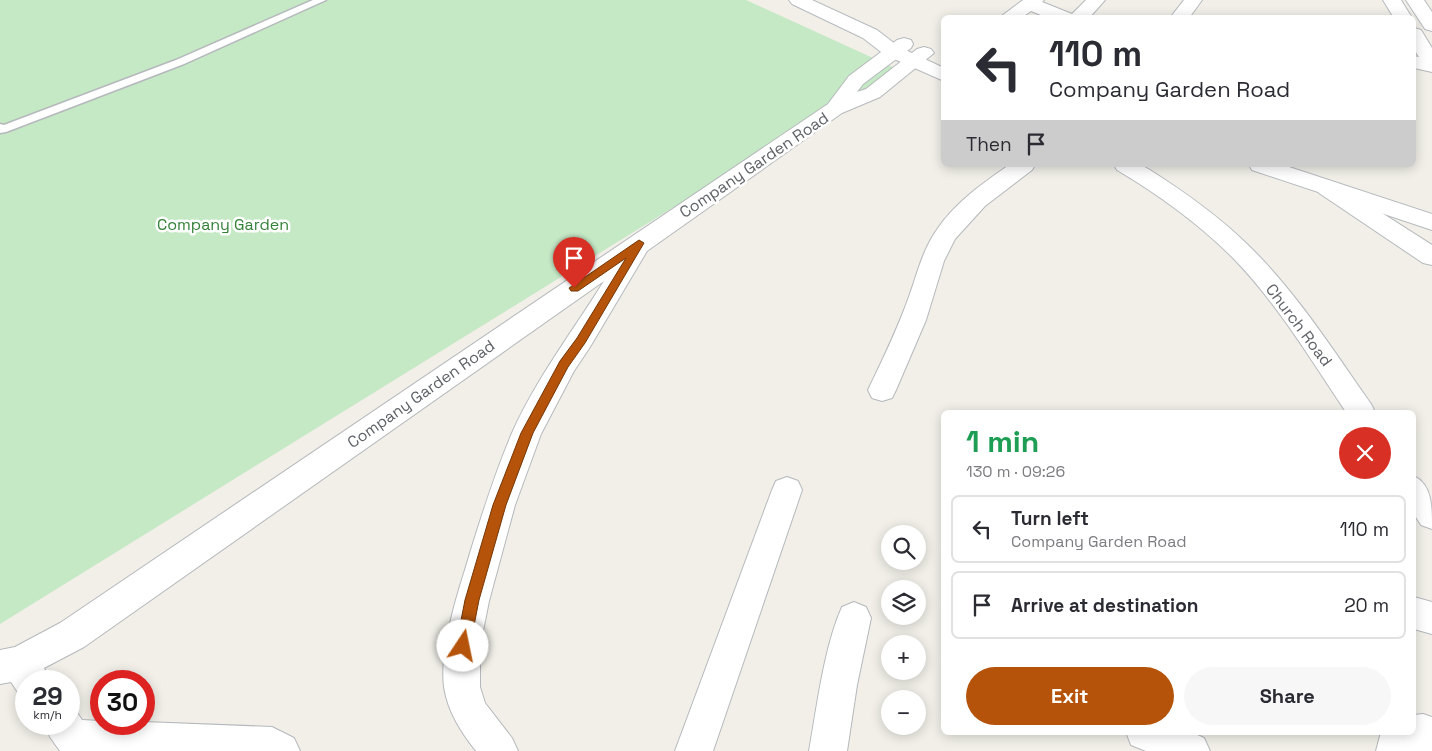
<!DOCTYPE html>
<html lang="en">
<head>
<meta charset="utf-8">
<style>
  :root { --surface:#fff; --page:#f7f7f7; --text:#2b2b33; --muted:#7c7c81; --line:#e1e1e2; --accent:#b45309 }
  body { margin:0; font-family:"Space Grotesk",sans-serif; background:var(--page); color:var(--text); height:100vh; display:flex; flex-direction:column; font-size:19px; white-space:nowrap }
  * { box-sizing:border-box; margin:0 }
  p { font-size:16px; color:var(--muted) }
  .icon { flex:none; width:28px; height:28px; fill:none; stroke:currentColor; stroke-width:2; stroke-linecap:round; stroke-linejoin:round }
  .map { position:relative; flex:1; overflow:hidden }
  .details { position:absolute; left:941px; top:410px; width:475px; height:325px; display:flex; flex-direction:column; background:var(--surface); border-radius:8px; box-shadow:0 2px 12px #0003 }
  .details>* { flex:none }
  .hud { position:absolute; left:941px; top:15px; width:475px; height:152px; border-radius:8px; box-shadow:0 2px 12px #0003; background:#fff; color:var(--text); overflow:hidden }
  .tools { position:absolute; left:881px; top:525px; display:grid; gap:10px }
  .tools a { display:grid; place-items:center; width:45px; height:45px; border-radius:50%; background:var(--surface); box-shadow:0 2px 12px #0003; font-size:25px }
  .speed { position:absolute; left:15px; top:670px; display:flex; gap:10px; font-size:25px; font-weight:700; text-align:center }
  .speed>* { display:grid; place-content:center; width:65px; height:65px; border-radius:50%; background:var(--surface); box-shadow:0 2px 12px #0003; line-height:1 }
  .speed small { font-size:12px; font-weight:400 }
  .speed .limit { border:8px solid #d22; background:#fff; color:#111 }
  .pin { position:absolute; display:grid; place-items:center; width:42px; height:42px; color:#fff; margin:-51px -21px; border-radius:50% 50% 50% 0; rotate:-45deg; box-shadow:0 0 5px #0007 }
  .pin .icon { rotate:45deg }
  .me { position:absolute; width:55px; margin:-28px; rotate:11deg; stroke-linejoin:round; filter:drop-shadow(0 0 4px #0008) }
  .turn { display:flex; align-items:center; gap:18px; height:105px; padding:0 25px; font-size:22px }
  .turn .icon { width:65px; height:65px; stroke-width:2.5 }
  .turn b { display:block; font-size:35px; line-height:42px }
  .then { display:flex; align-items:center; height:48px; padding:0 25px; background:#0003; gap:10px; font-size:19px }
  .round { display:grid; place-items:center; flex:none; width:52px; height:52px; border-radius:26px; background:var(--page) }
  .summary { display:flex; align-items:center; justify-content:space-between; height:85px; padding:0 25px }
  h1 { font-size:30px; font-weight:700; line-height:38px; color:#1e9e55 }
  .button { display:flex; gap:10px; margin-top:auto; padding:10px 25px }
  .button a { flex:1; height:58px; border-radius:30px; background:var(--accent); color:#fff; font-size:20px; font-weight:700; line-height:58px; text-align:center }
  .button a+a { background:var(--page); color:var(--text) }
  ul { padding:0; list-style:none }
  li { display:flex; align-items:center; gap:15px; height:68px; margin:0 10px 8px; padding:0 15px; border:2px solid var(--line); border-radius:8px }
  li div { flex:1 }
  li b { display:block; font-size:19px }
  li em { font-style:normal }
  .map>svg:first-child { display:block }
</style>
</head>
<body>
<div class="map">
<svg width="1432" height="751" viewBox="0 0 1432 751">
  <rect width="100%" height="100%" fill="#f1efe8"/>
  <path fill="#c5e8c5" d="M 0,0 L 746,0 L 897,69 L 0,624 Z"/>
  <g fill="none" stroke-linecap="round" stroke-linejoin="round">
    <defs>
      <path id="lane" d="M 313,0 L 326,0 L 184,64 L 6,132 L 0,133 L 0,124 L 4,125 L 176,60 Z"/>
      <g id="street">
        <path d="M 1023,0 L 1044,0 L 1042,2 L 1072,14 L 1086,0 L 1105,0 L 1089,18 L 1048,18 L 1031,11 L 1021,18 L 999,18 Z"/>
        <path d="M 1184,0 L 1202,0 L 1189,18 L 1170,18 Z"/>
        <path d="M 904,38 L 911,40 L 913,44 L 911,48 L 863,84 L 857,92 L 866,89 L 917,49 L 924,47 L 931,49 L 934,53 L 880,97 L 842,113 L 647,251 L 590,347 L 574,371 L 541,434 L 515,505 L 489,601 L 480,646 L 480,687 L 485,703 L 512,738 L 518,751 L 476,751 C 461,732 448,712 444,687 C 440,655 454,604 464,573 C 478,526 493,478 512,433 C 536,379 573,331 604,281 L 84,647 L 44,668 L 50,681 L 26,681 L 26,696 L 19,694 L 11,682 L 0,684 L 0,650 L 15,647 L 60,623 L 828,104 L 849,76 L 897,40 Z"/>
        <path d="M 1414,56 L 1432,60 L 1432,72 L 1414,68 Z"/>
        <path d="M 1009,165 L 1035,165 L 1032,170 L 985,206 L 955,239 L 944,261 L 926,320 L 896,390 L 892,398 L 882,401 L 872,398 L 868,390 C 882,361 896,332 907,302 C 917,276 921,252 938,228 C 956,202 983,183 1009,165 Z"/>
        <path d="M 1327,181 L 1335,183 L 1432,245 L 1432,265 L 1423,263 L 1319,193 L 1316,188 L 1319,183 Z"/>
        <path d="M 787,477 L 798,481 L 802,490 L 713,751 L 675,751 L 772,490 L 776,481 Z"/>
        <path d="M 1414,597 L 1432,602 L 1432,634 L 1414,629 Z"/>
        <path d="M 854,602 L 866,607 L 871,618 L 857,685 L 847,751 L 809,751 C 817,707 824,647 842,607 Z"/>
        <path d="M 69,708 L 76,711 L 82,720 L 101,721 L 101,724 L 144,722 L 272,727 L 294,738 L 300,751 L 60,751 L 50,737 L 45,724 L 69,724 Z"/>
        <path d="M 1423,714 L 1432,717 L 1432,751 L 1376,751 L 1381,732 L 1414,732 L 1414,715 Z"/>
        <path d="M 1126,732 L 1191,732 L 1204,738 L 1210,751 L 1146,751 L 1131,745 Z"/>
      </g>
      <g id="secondary">
        <path d="M 789,0 L 812,0 L 877,30 L 899,47 L 944,68 L 944,81 L 885,55 L 863,38 L 792,4 Z"/>
        <path d="M 1383,0 L 1401,0 L 1412,18 L 1394,18 Z"/>
        <path d="M 1406,0 L 1424,0 L 1432,12 L 1432,31 L 1425,29 Z"/>
        <path d="M 1414,28 L 1421,30 L 1432,48 L 1432,69 L 1425,67 L 1414,49 Z"/>
        <path d="M 1114,165 L 1141,165 L 1150,170 C 1186,193 1220,217 1250,247 C 1297,293 1333,350 1371,404 L 1375,412 L 1346,412 C 1311,360 1277,303 1233,258 C 1198,223 1159,195 1117,170 Z"/>
        <path d="M 1249,165 L 1283,165 L 1432,214 L 1432,230 L 1252,170 Z"/>
        <path d="M 1414,476 C 1432,485 1432,506 1432,529 L 1421,525 L 1414,514 Z"/>
      </g>
    </defs>
    <use href="#lane" stroke="#b5b8bc" stroke-width="3"/>
    <use href="#street" stroke="#b5b8bc" stroke-width="2"/>
    <use href="#secondary" stroke="#b6babf" stroke-width="2"/>
    <use href="#lane" fill="#fff" fill-rule="evenodd"/>
    <use href="#street" fill="#fff" fill-rule="evenodd"/>
    <use href="#secondary" fill="#fff" fill-rule="evenodd"/>
  </g>
  <path fill="#b45309" stroke="#753606" d="M 639,240 L 644,243 L 585,343 L 568,367 L 533,433 L 506,505 L 479,600 L 470,646 L 468,651 L 463,653 L 458,651 L 456,646 L 465,600 L 493,505 L 521,433 L 560,361 L 577,338 L 626,258 L 578,291 L 571,291 L 569,288 Z"/>
  <g text-anchor="middle" dominant-baseline="central" stroke-width="5" stroke-linejoin="round" paint-order="stroke">
    <g font-size="16" fill="#5f6368" stroke="#fff">
      <text transform="translate(754 165) rotate(-34)">Company Garden Road</text>
      <text transform="translate(1299 325) rotate(53)">Church Road</text>
      <text transform="translate(421 394) rotate(-35)">Company Garden Road</text>
    </g>
    <g font-size="16" fill="#348238" stroke="#fff">
      <text x="223" y="224">Company Garden</text>
    </g>
  </g>
</svg>
<div class="tools">
<a><svg class="icon" aria-label="search" viewBox="0 0 24 24"><circle cx="10" cy="10" r="6"/><path d="M15 15l6 6"/></svg></a>
<a><svg class="icon" aria-label="layers" viewBox="0 0 24 24"><path d="M12 4l9 5-9 5-9-5zM3 14l9 5 9-5"/></svg></a>
<a>+</a>
<a>−</a>
</div>
<div class="speed"><div>29<small>km/h</small></div><div class="limit">30</div></div>
<div class="pin" style="left:574px;top:288px;background:#d93025"><svg class="icon" aria-label="arrive" viewBox="0 0 24 24"><path d="M6 21V4h12l-3 4 3 4H6"/></svg></div>
<svg class="me" style="left:463px;top:646px" viewBox="-20 -20 40 40"><circle r="19" fill="#fff"/><path d="M0-13L10 11 0 6-10 11z" fill="#b45309"/></svg>
<div class="hud">
<div class="turn"><svg class="icon" aria-label="left" viewBox="0 0 24 24"><path d="M17 20v-9H6M10 6l-5 5 5 5"/></svg><div><b>110 m</b>Company Garden Road</div></div>
<div class="then">Then<svg class="icon" aria-label="arrive" viewBox="0 0 24 24"><path d="M6 21V4h12l-3 4 3 4H6"/></svg></div>
</div>
<section class="details">
<div class="summary"><div><h1>1 min</h1><p>130 m · 09:26</p></div><a class="round" style="background:#d93025;color:#fff"><svg class="icon" aria-label="close" viewBox="0 0 24 24"><path d="M6 6l12 12M18 6L6 18"/></svg></a></div>
<ul>
<li><svg class="icon" aria-label="left" viewBox="0 0 24 24"><path d="M17 20v-9H6M10 6l-5 5 5 5"/></svg><div><b>Turn left</b><p>Company Garden Road</p></div><em>110 m</em></li>
<li><svg class="icon" aria-label="arrive" viewBox="0 0 24 24"><path d="M6 21V4h12l-3 4 3 4H6"/></svg><div><b>Arrive at destination</b></div><em>20 m</em></li>
</ul>
<div class="button"><a>Exit</a><a>Share</a></div>
</section>
</div>
</body>
</html>
